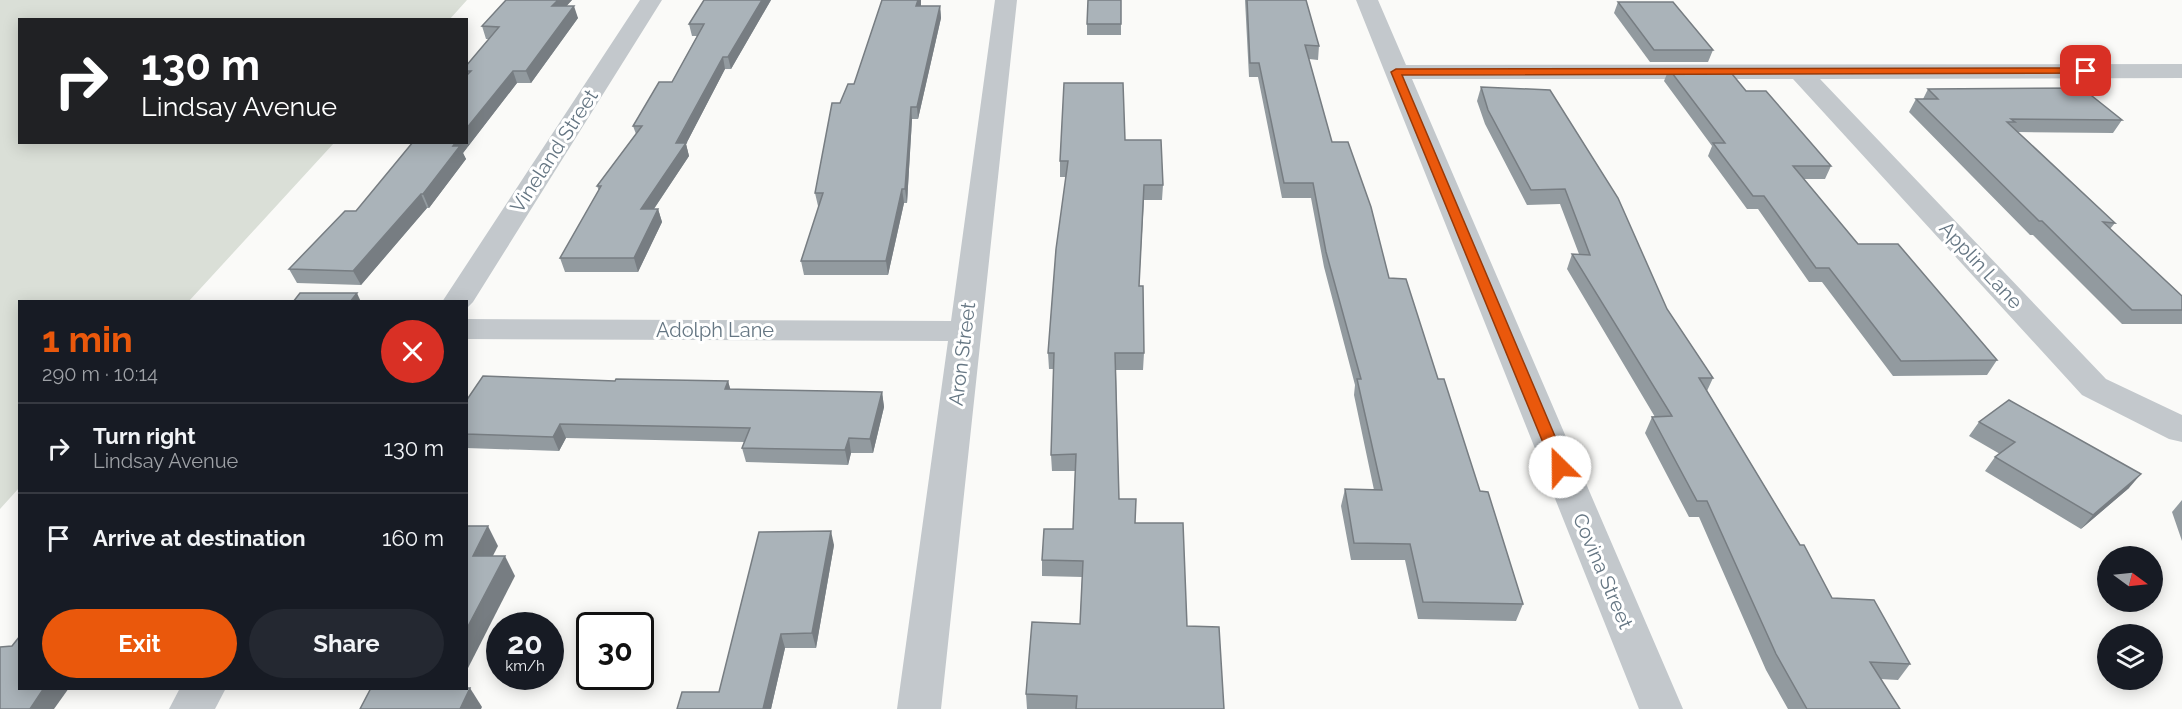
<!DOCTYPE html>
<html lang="en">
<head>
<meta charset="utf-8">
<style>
  :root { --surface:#171b24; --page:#242831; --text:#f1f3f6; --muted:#9ea1a6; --line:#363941; --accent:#ea580c }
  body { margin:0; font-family:Raleway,sans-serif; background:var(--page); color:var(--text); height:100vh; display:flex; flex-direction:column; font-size:22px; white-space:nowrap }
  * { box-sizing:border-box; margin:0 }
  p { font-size:20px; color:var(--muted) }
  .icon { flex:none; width:33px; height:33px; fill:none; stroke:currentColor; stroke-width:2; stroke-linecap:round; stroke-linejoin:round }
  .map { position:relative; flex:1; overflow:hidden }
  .drawer { position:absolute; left:18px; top:300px; width:450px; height:390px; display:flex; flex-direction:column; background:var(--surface); border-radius:0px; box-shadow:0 3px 15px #0003 }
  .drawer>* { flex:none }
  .top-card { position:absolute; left:18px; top:18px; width:450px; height:126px; border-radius:0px; box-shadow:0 3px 15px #0003; background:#202124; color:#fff; overflow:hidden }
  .needle { width:39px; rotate:105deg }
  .buttons { position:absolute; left:2097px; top:546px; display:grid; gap:12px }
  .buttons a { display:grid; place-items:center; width:66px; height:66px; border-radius:50%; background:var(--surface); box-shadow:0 3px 15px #0003; font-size:30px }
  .speed { position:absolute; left:486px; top:612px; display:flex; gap:12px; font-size:30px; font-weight:700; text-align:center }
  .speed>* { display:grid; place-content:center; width:78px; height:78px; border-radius:50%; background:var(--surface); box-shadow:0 3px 15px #0003; line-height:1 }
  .speed small { font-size:15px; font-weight:400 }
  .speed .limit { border:3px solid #111; border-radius:9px; background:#fff; color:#111 }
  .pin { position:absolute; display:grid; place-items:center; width:51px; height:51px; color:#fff; margin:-26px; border-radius:12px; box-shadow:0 3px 9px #0006 }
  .me { position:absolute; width:66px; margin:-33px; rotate:337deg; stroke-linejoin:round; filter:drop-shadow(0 0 4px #0008) }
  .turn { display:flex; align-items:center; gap:21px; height:126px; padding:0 24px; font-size:27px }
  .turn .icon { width:78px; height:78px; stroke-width:2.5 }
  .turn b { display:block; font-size:42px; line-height:51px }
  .round { display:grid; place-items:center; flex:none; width:63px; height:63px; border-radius:32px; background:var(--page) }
  .head { display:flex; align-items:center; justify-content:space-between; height:102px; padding:0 24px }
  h1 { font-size:36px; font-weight:700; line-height:45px; color:var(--accent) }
  .button { display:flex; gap:12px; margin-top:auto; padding:12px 24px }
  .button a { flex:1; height:69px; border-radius:36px; background:var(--accent); color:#fff; font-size:24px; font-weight:700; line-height:69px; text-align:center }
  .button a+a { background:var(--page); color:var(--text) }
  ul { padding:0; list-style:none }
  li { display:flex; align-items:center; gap:18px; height:90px; padding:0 24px; border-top:2px solid var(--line) }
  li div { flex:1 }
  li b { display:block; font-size:22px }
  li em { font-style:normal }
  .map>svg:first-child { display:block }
</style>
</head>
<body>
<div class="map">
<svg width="2182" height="709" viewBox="0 0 2182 709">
  <rect width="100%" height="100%" fill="#fafaf8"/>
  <path fill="#dadfd7" d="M 0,0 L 467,0 L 449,20 L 20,20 L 20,142 L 334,143 L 189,301 L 20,302 L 19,488 L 0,509 Z"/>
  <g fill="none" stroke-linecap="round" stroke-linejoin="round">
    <g fill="#c3c8cc" fill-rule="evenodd">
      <path d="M 640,0 L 662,0 L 473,302 L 466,309 L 466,302 L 442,302 Z"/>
      <path d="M 995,0 L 1017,0 L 941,709 L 897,709 L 948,341 L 466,339 L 466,319 L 951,321 Z"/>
      <path d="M 1356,0 L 1378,0 L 1406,65 L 2182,64 L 2182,78 L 1820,79 L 2106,379 L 2182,415 L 2182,442 L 2169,439 L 2082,395 L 1793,79 L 1412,79 L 1683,709 L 1639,709 Z"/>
      <path d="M 180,688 L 226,688 L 215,709 L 169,709 Z"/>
    </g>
  </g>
  <g fill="#929a9f">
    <path d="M 506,0 L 572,0 L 566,6 L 578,18 L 531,83 L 517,83 L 463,153 L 466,159 L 429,208 L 427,208 L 361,285 L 297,283 L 289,269 L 356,211 L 466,142 L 466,66 L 489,39 L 486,39 L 482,26 Z"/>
    <path d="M 771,0 L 731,69 L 725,69 L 686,144 L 689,156 L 654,209 L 658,209 L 662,222 L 638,272 L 565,272 L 560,258 L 599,191 L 597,186 L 636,134 L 633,126 L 672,82 L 697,36 L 692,36 L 689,24 Z"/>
    <path d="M 882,0 L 921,0 L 921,6 L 940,6 L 941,18 L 918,119 L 912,119 L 907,203 L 904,203 L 888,275 L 804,275 L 801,261 L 819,206 L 818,206 L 815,193 L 840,103 L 854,84 Z"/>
    <path d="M 1121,0 L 1121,35 L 1087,35 L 1087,24 Z"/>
    <path d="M 1245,0 L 1306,0 L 1319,46 L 1318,60 L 1309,59 L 1332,142 L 1389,278 L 1438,379 L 1523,604 L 1516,621 L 1418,619 L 1405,560 L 1351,560 L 1341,506 L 1345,489 L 1374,490 L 1354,395 L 1355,385 L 1324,267 L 1311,198 L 1282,198 L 1258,77 L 1249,77 Z"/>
    <path d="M 1618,2 L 1713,50 L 1708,62 L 1650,62 L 1614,13 Z"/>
    <path d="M 1669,69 L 1746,91 L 1831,166 L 1825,179 L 1804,179 L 1858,244 L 1997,360 L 1987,375 L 1893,376 L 1822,282 L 1809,282 L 1758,209 L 1747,209 L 1708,156 L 1712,146 L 1664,81 Z"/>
    <path d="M 1481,87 L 1667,309 L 1713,378 L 1707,391 L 1832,598 L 1910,664 L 1898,680 L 1880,679 L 1900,709 L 1788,709 L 1766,670 L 1699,517 L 1689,517 L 1645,433 L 1652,417 L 1655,417 L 1567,269 L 1572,254 L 1579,254 L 1560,204 L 1527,205 L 1485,124 L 1477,101 Z"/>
    <path d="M 1928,89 L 2122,120 L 2113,133 L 2018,132 L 2115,223 L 2110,229 L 2182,296 L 2182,324 L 2122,324 L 2033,235 L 2030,235 L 1909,112 L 1916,99 L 1923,99 Z"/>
    <path d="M 1125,140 L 1163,185 L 1162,200 L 1144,200 L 1139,286 L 1144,353 L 1143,370 L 1116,370 L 1119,499 L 1135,523 L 1187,626 L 1224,709 L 1027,709 L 1026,694 L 1080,624 L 1082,577 L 1042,576 L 1042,560 L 1073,529 L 1075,471 L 1052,471 L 1051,455 L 1054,369 L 1049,369 L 1048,353 L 1066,177 L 1060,177 L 1060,161 Z"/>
    <path d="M 615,381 L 728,381 L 730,389 L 882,392 L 884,407 L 873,453 L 851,453 L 848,465 L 746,462 L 742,448 L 744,442 L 566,438 L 559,451 L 466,448 L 466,401 Z"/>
    <path d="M 1979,422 L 2129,488 L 2081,529 L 1985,471 L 1995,457 L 2000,454 L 1969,436 Z"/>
    <path d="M 2182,500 L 2182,541 L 2172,512 Z"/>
    <path d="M 834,545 L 816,648 L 785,648 L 771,709 L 677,709 L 719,692 Z"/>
  </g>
  <g fill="#777d82">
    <path d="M 558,0 L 572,0 L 556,18 L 552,6 Z"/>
    <path d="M 762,0 L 771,0 L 731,69 L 728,57 Z"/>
    <path d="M 918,0 L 921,0 L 921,7 L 916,6 Z"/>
    <path d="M 574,6 L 578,18 L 531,83 L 526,71 Z"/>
    <path d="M 940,6 L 941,18 L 918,119 L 917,107 Z"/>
    <path d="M 723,57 L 725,69 L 686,144 L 689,156 L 645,222 L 641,209 Z"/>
    <path d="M 513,71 L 517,83 L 463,153 L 466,159 L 429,208 L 423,194 L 456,142 L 466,142 L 466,129 Z"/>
    <path d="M 911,107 L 912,119 L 907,203 L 905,189 Z"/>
    <path d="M 902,189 L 904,203 L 888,275 L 886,261 Z"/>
    <path d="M 421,194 L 427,208 L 361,285 L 353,271 Z"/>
    <path d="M 658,209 L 662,222 L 638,272 L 634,258 Z"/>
    <path d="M 357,293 L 361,302 L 350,302 Z"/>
    <path d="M 728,381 L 732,395 L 725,389 Z"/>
    <path d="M 882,392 L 884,407 L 873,453 L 870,439 Z"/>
    <path d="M 560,424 L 566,438 L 559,451 L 553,437 Z"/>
    <path d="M 849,438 L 851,453 L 848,465 L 845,450 Z"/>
    <path d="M 2141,474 L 2129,488 L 2081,529 L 2093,515 Z"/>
    <path d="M 488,526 L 498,546 L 483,575 L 473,556 Z"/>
    <path d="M 831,531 L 834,545 L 816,648 L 812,633 Z"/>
    <path d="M 505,556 L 515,576 L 466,672 L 466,630 Z"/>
    <path d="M 781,634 L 785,648 L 771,709 L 763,709 Z"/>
    <path d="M 44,688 L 69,688 L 54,709 L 30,709 Z"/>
    <path d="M 470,688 L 482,707 L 481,709 L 460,709 Z"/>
  </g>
  <g fill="#aab3b9" stroke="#777d82" stroke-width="1.5">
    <path d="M 506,0 L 558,0 L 552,6 L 574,6 L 526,71 L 513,71 L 466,129 L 466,76 L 471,71 L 466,71 L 466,66 L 499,27 L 482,26 Z"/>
    <path d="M 704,0 L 762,0 L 728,57 L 723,57 L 676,143 L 686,143 L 641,209 L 658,209 L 634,258 L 560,258 L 601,186 L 597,186 L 642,126 L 633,126 L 659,82 L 672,82 L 704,24 L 689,24 Z"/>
    <path d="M 882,0 L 918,0 L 916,6 L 940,6 L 917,107 L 911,107 L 905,189 L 902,189 L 886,261 L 801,261 L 823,193 L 815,193 L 832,103 L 840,103 L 848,84 L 854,84 Z"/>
    <path d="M 1088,0 L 1121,0 L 1121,24 L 1087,24 Z"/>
    <path d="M 1247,0 L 1306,0 L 1319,46 L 1305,45 L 1332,142 L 1348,142 L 1371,207 L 1389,278 L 1406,279 L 1438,379 L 1444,379 L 1480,491 L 1488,492 L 1523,604 L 1423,602 L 1410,544 L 1354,543 L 1345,489 L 1382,490 L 1357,379 L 1361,379 L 1326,252 L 1313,183 L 1284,183 L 1259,63 L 1250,63 Z"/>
    <path d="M 1618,2 L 1673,2 L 1713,50 L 1654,50 Z"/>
    <path d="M 1669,69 L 1728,69 L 1746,91 L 1766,91 L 1831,166 L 1793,166 L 1858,244 L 1898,244 L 1997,360 L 1901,361 L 1829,268 L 1816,268 L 1764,196 L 1753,196 L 1713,143 L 1725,143 Z"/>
    <path d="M 1064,83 L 1123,83 L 1125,140 L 1161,140 L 1163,185 L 1144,185 L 1139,286 L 1143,286 L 1144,353 L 1115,353 L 1119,499 L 1136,499 L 1135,523 L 1183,523 L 1187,626 L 1219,627 L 1224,709 L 1076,709 L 1077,696 L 1026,694 L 1032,622 L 1080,624 L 1083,561 L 1042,560 L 1044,529 L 1073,529 L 1076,454 L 1051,455 L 1054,353 L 1048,353 L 1056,249 L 1068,161 L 1060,161 Z"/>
    <path d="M 1481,87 L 1550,90 L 1618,198 L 1667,309 L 1713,378 L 1699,378 L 1800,545 L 1804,545 L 1832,598 L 1874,600 L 1910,664 L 1870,662 L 1900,709 L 1807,709 L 1776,654 L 1707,501 L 1697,501 L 1652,417 L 1672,416 L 1572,254 L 1590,255 L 1565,189 L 1531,190 L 1488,110 Z"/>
    <path d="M 2082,88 L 2122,120 L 2011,119 L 2015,122 L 2007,122 L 2115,223 L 2103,222 L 2182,296 L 2182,310 L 2132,310 L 2042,221 L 2039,221 L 1916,99 L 1938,99 L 1928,89 Z"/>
    <path d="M 413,142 L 456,142 L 453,146 L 460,146 L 423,194 L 421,194 L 353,271 L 289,269 L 345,211 L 356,211 Z"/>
    <path d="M 300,293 L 357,293 L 350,302 L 293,302 Z"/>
    <path d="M 483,376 L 615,381 L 616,379 L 728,381 L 725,389 L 882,392 L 870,439 L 849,438 L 845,450 L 742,448 L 750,428 L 560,424 L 553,437 L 466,434 L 466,401 Z"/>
    <path d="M 2009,400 L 2141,474 L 2093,515 L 1995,457 L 2015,442 L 1979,422 Z"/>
    <path d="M 466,526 L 488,526 L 473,556 L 505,556 L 466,630 Z"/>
    <path d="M 831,531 L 812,633 L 781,634 L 763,709 L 677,709 L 682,692 L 719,692 L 759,532 Z"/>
    <path d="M 20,636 L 20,688 L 44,688 L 30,709 L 0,709 L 0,647 L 12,646 Z"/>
    <path d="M 371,688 L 470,688 L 460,709 L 360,709 Z"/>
  </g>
  <path fill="#ea580c" stroke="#983908" stroke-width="1.5" d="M 2086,68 L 2090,69 L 2090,73 L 1402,75 L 1568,467 L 1566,471 L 1555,471 L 1553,467 L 1391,72 L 1396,69 Z"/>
  <g text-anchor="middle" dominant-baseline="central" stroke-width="6" stroke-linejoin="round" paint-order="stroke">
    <g font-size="20" fill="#657683" stroke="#fff">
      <text transform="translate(554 151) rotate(-57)">Vineland Street</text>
      <text transform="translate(1981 265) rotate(47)">Applin Lane</text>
      <text x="715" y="330">Adolph Lane</text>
      <text transform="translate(962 354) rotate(-83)">Aron Street</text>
      <text transform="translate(1603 571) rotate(67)">Covina Street</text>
    </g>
  </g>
</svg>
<div class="buttons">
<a><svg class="needle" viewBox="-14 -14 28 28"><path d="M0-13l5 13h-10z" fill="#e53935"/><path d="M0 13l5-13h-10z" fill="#9ea1a6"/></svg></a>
<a><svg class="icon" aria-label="layers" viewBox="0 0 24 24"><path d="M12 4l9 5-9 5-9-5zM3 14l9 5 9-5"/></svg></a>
</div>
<div class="speed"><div>20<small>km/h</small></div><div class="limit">30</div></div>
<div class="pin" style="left:2086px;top:71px;background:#d93025"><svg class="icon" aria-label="arrive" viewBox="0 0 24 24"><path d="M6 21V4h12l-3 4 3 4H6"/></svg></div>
<svg class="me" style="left:1560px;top:467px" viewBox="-20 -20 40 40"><circle r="19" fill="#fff"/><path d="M0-13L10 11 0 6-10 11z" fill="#ea580c"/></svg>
<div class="top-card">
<div class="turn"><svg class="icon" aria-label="right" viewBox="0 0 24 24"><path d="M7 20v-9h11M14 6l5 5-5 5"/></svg><div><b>130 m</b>Lindsay Avenue</div></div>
</div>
<section class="drawer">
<div class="head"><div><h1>1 min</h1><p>290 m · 10:14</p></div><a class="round" style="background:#d93025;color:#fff"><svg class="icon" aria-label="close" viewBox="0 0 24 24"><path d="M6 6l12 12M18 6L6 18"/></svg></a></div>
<ul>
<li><svg class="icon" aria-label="right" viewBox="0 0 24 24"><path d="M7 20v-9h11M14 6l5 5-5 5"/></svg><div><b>Turn right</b><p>Lindsay Avenue</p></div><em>130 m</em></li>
<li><svg class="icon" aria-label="arrive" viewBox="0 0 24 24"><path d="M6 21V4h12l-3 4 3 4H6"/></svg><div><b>Arrive at destination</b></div><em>160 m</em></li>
</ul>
<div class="button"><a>Exit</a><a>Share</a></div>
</section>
</div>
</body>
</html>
